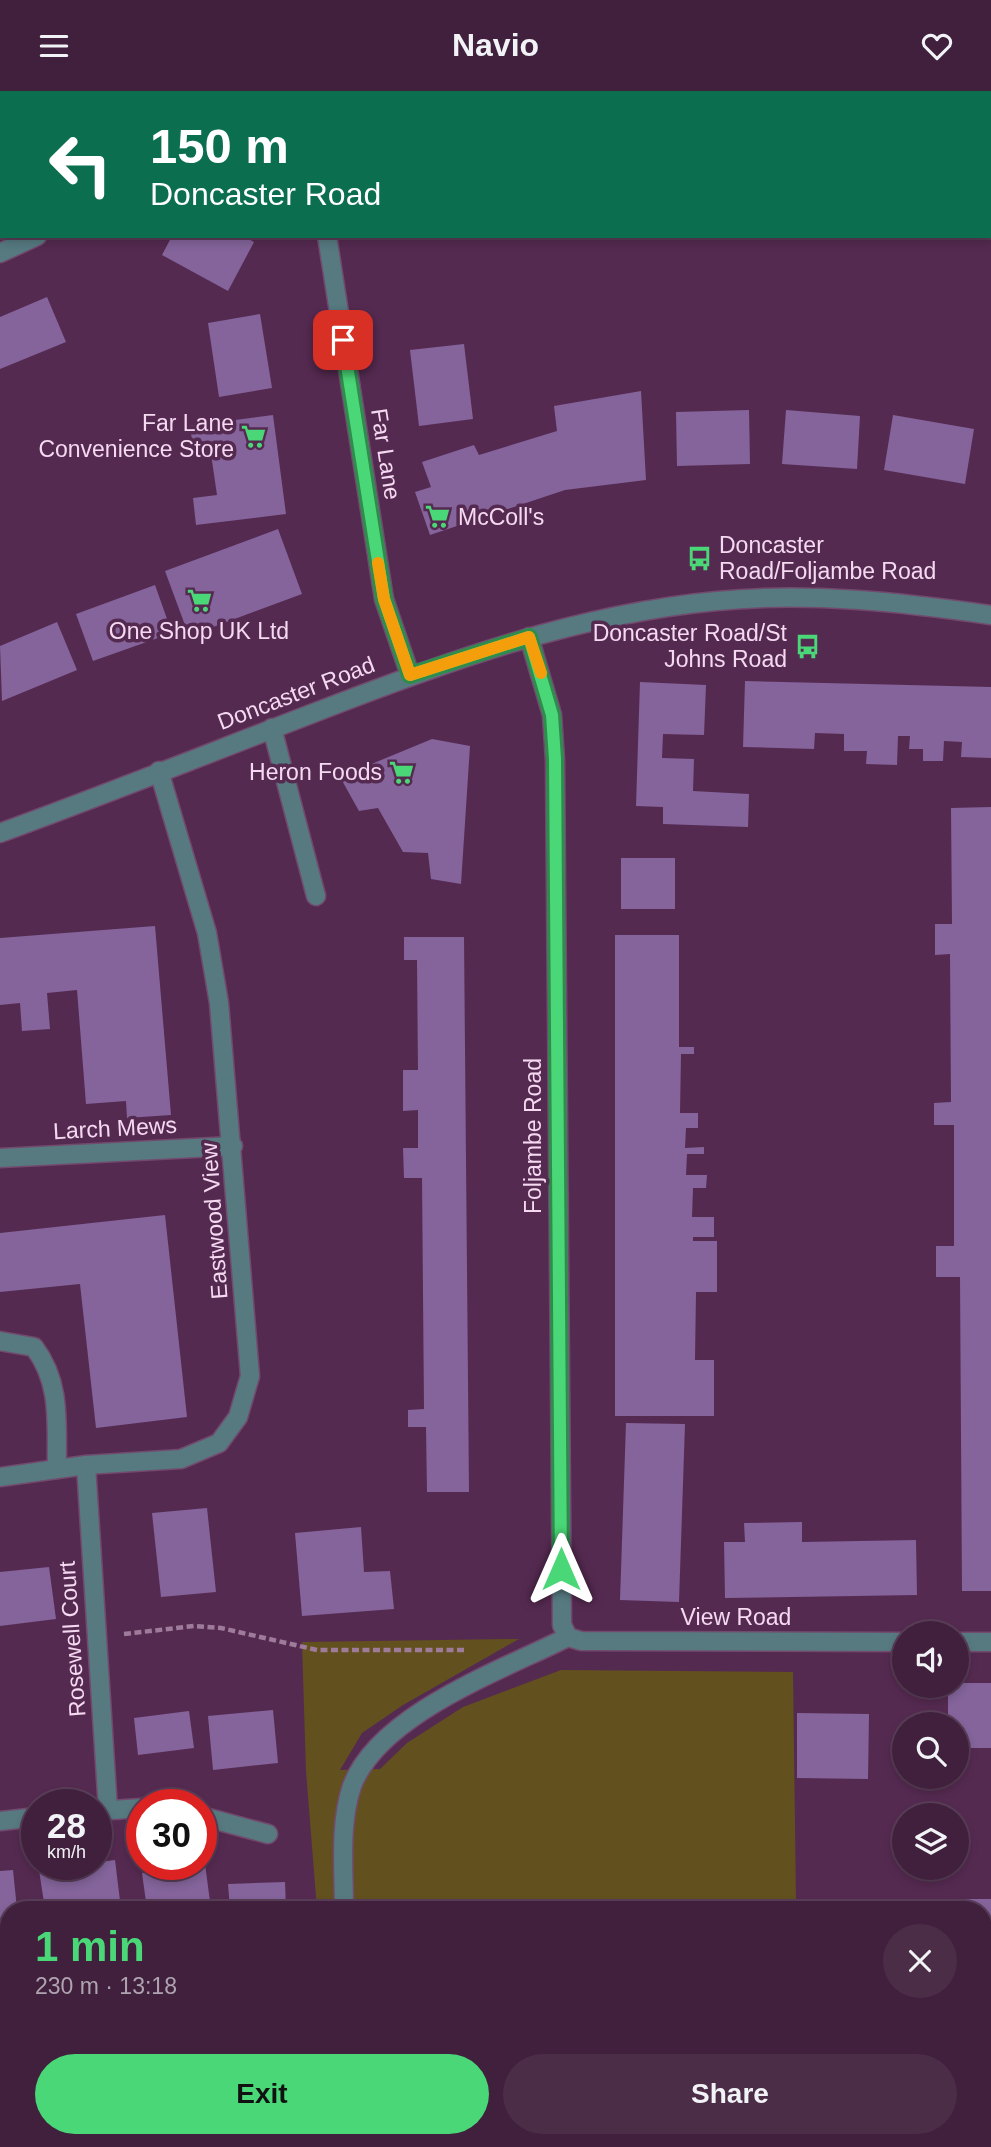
<!DOCTYPE html>
<html lang="en">
<head>
<meta charset="utf-8">
<style>
  :root { --surface:#40203d; --page:#4b2d48; --text:#f1f3f6; --muted:#aea3b0; --line:#593e57; --accent:#4ad777 }
  body { margin:0; font-family:Helvetica,sans-serif; background:var(--page); color:var(--text); height:100vh; display:flex; flex-direction:column; font-size:26px; white-space:nowrap }
  * { box-sizing:border-box; margin:0 }
  p { font-size:23px; color:var(--muted) }
  .icon { flex:none; width:38px; height:38px; fill:none; stroke:currentColor; stroke-width:2; stroke-linecap:round; stroke-linejoin:round }
  .map { position:relative; flex:1; overflow:hidden }
  .sheet { position:absolute; left:0px; top:1810px; width:992px; height:247px; display:flex; flex-direction:column; background:var(--surface); border-radius:28px 28px 0 0; box-shadow:0 4px 10px #0003,0 0 0 2px var(--line) }
  .sheet>* { flex:none }
  .banner { position:absolute; left:0px; top:0px; width:992px; height:147px; box-shadow:0 4px 10px #0003,0 0 0 2px var(--line); background:#0b6e4f; color:#fff; overflow:hidden }
  .buttons { position:absolute; left:892px; top:1530px; display:grid; gap:14px }
  .buttons a { display:grid; place-items:center; width:77px; height:77px; border-radius:50%; background:var(--surface); box-shadow:0 4px 10px #0003,0 0 0 2px var(--line); font-size:35px }
  .speed { position:absolute; left:21px; top:1698px; display:flex; gap:14px; font-size:35px; font-weight:700; text-align:center }
  .speed>* { display:grid; place-content:center; width:91px; height:91px; border-radius:50%; background:var(--surface); box-shadow:0 4px 10px #0003,0 0 0 2px var(--line); line-height:1 }
  .speed small { font-size:18px; font-weight:400 }
  .speed .limit { border:10px solid #d22; background:#fff; color:#111 }
  .pin { position:absolute; display:grid; place-items:center; width:60px; height:60px; color:#fff; margin:-30px; border-radius:14px; box-shadow:0 4px 10px #0006 }
  .me { position:absolute; width:77px; margin:-38px; rotate:0deg; stroke-linejoin:round; filter:drop-shadow(0 0 5px #0008) }
  .turn { display:flex; align-items:center; gap:24px; height:147px; padding:0 35px; font-size:32px }
  .turn .icon { width:91px; height:91px; stroke-width:2.5 }
  .turn b { display:block; font-size:49px; line-height:60px }
  .round { display:grid; place-items:center; flex:none; width:74px; height:74px; border-radius:37px; background:var(--page) }
  .summary { display:flex; align-items:center; justify-content:space-between; height:119px; padding:0 35px }
  h1 { font-size:42px; font-weight:700; line-height:52px; color:var(--accent) }
  .cta { display:flex; gap:14px; margin-top:auto; padding:14px 35px }
  .cta a { flex:1; height:80px; border-radius:42px; background:var(--accent); color:#111; font-size:28px; font-weight:700; line-height:80px; text-align:center }
  .cta a+a { background:var(--page); color:var(--text) }
  header { display:flex; justify-content:space-between; align-items:center; height:91px; padding:0 35px; background:var(--surface); font-size:32px; font-weight:700 }
  .map>svg:first-child { display:block }
</style>
</head>
<body>
<header><svg class="icon" aria-label="menu" viewBox="0 0 24 24"><path d="M4 6h16M4 12h16M4 18h16"/></svg>Navio<svg class="icon" aria-label="heart" viewBox="0 0 24 24"><path d="M12 20l-8-8c-3-5 5-10 8-4 3-6 11-1 8 4z"/></svg></header>
<div class="map">
<svg width="991" height="2056" viewBox="0 0 991 2056">
  <rect width="100%" height="100%" fill="#552a51"/>
  <path fill="#62511e" d="M 519,1548 L 403,1614 L 362,1642 L 340,1679 L 380,1678 L 407,1652 L 463,1616 L 561,1579 L 793,1581 L 796,1811 L 819,1812 L 819,1818 L 317,1818 L 306,1680 L 302,1551 Z"/>
  <g fill="#84649b">
    <path d="M 172,145 L 243,145 L 254,151 L 228,200 L 162,164 Z"/>
    <path d="M 47,206 L 66,251 L 0,278 L 0,226 Z"/>
    <path d="M 260,223 L 272,297 L 219,306 L 208,232 Z"/>
    <path d="M 464,253 L 473,328 L 419,335 L 410,259 Z"/>
    <path d="M 641,300 L 646,389 L 565,399 L 430,444 L 415,401 L 431,396 L 422,371 L 474,354 L 479,364 L 557,340 L 554,315 Z"/>
    <path d="M 749,319 L 750,373 L 677,375 L 676,321 Z"/>
    <path d="M 786,319 L 860,325 L 857,378 L 782,373 Z"/>
    <path d="M 273,324 L 286,423 L 196,434 L 193,407 L 217,404 L 211,363 L 194,364 L 190,335 Z"/>
    <path d="M 893,324 L 974,338 L 965,393 L 884,379 Z"/>
    <path d="M 278,438 L 302,503 L 189,545 L 165,480 Z"/>
    <path d="M 155,494 L 172,542 L 93,570 L 76,523 Z"/>
    <path d="M 57,531 L 77,579 L 2,610 L 0,555 Z"/>
    <path d="M 745,590 L 991,596 L 991,667 L 961,666 L 962,651 L 944,650 L 943,670 L 923,670 L 923,658 L 909,658 L 910,645 L 898,645 L 897,674 L 866,673 L 867,660 L 844,660 L 844,643 L 815,642 L 814,658 L 743,656 Z"/>
    <path d="M 640,591 L 706,594 L 704,644 L 663,643 L 662,667 L 694,668 L 693,700 L 749,703 L 748,736 L 663,733 L 663,716 L 636,715 Z"/>
    <path d="M 432,648 L 470,655 L 461,793 L 431,788 L 428,762 L 403,761 L 378,717 L 359,720 L 340,686 Z"/>
    <path d="M 991,716 L 991,1500 L 962,1500 L 960,1186 L 936,1186 L 936,1155 L 954,1155 L 954,1034 L 934,1034 L 934,1012 L 951,1011 L 950,863 L 935,864 L 935,833 L 952,833 L 951,717 Z"/>
    <rect x="621" y="767" width="54" height="51"/>
    <path d="M 155,835 L 171,1024 L 127,1027 L 126,1010 L 86,1013 L 77,899 L 47,902 L 50,938 L 22,940 L 20,912 L 0,914 L 0,847 Z"/>
    <path d="M 615,844 L 679,844 L 679,956 L 694,956 L 694,963 L 681,963 L 680,1022 L 698,1022 L 698,1037 L 686,1037 L 685,1057 L 704,1056 L 704,1063 L 687,1063 L 686,1084 L 707,1084 L 706,1097 L 693,1097 L 692,1126 L 714,1126 L 714,1146 L 693,1146 L 693,1150 L 717,1150 L 717,1201 L 696,1201 L 695,1269 L 714,1269 L 714,1325 L 615,1325 Z"/>
    <path d="M 404,846 L 464,846 L 469,1401 L 427,1401 L 426,1336 L 408,1336 L 408,1319 L 424,1318 L 422,1087 L 404,1087 L 403,1057 L 418,1057 L 418,1019 L 403,1020 L 403,979 L 418,979 L 417,869 L 404,869 Z"/>
    <path d="M 165,1124 L 187,1326 L 96,1337 L 80,1193 L 0,1201 L 0,1142 Z"/>
    <path d="M 626,1332 L 685,1333 L 679,1511 L 620,1509 Z"/>
    <path d="M 207,1417 L 216,1501 L 161,1506 L 152,1422 Z"/>
    <path d="M 802,1431 L 802,1451 L 916,1449 L 917,1504 L 725,1507 L 724,1451 L 745,1451 L 744,1432 Z"/>
    <path d="M 361,1436 L 364,1481 L 390,1480 L 394,1518 L 302,1525 L 295,1442 Z"/>
    <path d="M 49,1476 L 56,1528 L 0,1535 L 0,1481 Z"/>
    <path d="M 957,1592 L 991,1592 L 991,1657 L 957,1657 L 957,1633 L 948,1633 L 948,1594 Z"/>
    <path d="M 273,1619 L 278,1672 L 213,1679 L 208,1625 Z"/>
    <path d="M 189,1620 L 194,1657 L 138,1664 L 134,1627 Z"/>
    <path d="M 797,1622 L 869,1623 L 868,1688 L 797,1687 Z"/>
    <path d="M 115,1769 L 121,1818 L 45,1818 L 39,1779 Z"/>
    <path d="M 205,1773 L 211,1818 L 147,1818 L 142,1782 Z"/>
    <path d="M 13,1779 L 17,1818 L 9,1818 L 9,1836 L 0,1837 L 0,1780 Z"/>
    <path d="M 285,1791 L 286,1818 L 230,1818 L 228,1793 Z"/>
    <path d="M 923,1808 L 991,1808 L 991,2056 L 962,2056 L 962,2048 L 984,2048 L 984,1818 L 923,1818 Z"/>
    <path d="M 369,2048 L 525,2048 L 525,2056 L 368,2056 Z"/>
    <rect x="599" y="2048" width="65" height="8"/>
  </g>
  <g fill="none" stroke-linecap="round" stroke-linejoin="round">
    <defs>
      <g id="minor">
        <path d="M 302,0 L 303,2"/>
        <path d="M 374,2 L 380,0"/>
        <path d="M 327,145 L 384,508 L 410,584"/>
        <path d="M 0,162 L 37,145"/>
        <path d="M 529,546 L 552,624 L 555,669 L 562,1534 L 568,1546"/>
        <path d="M 272,637 L 316,805"/>
        <path d="M 0,742 C 104,704 207,663 311,623 C 442,572 576,523 717,510 C 808,501 901,511 991,524"/>
        <path d="M 0,1067 L 233,1055"/>
        <path d="M 0,1250 L 34,1256 C 62,1293 56,1333 57,1378"/>
        <path d="M 86,1374 L 108,1719"/>
        <path d="M 0,1386 L 86,1374 L 181,1368 L 219,1352 L 238,1326 L 250,1285 L 219,912 L 207,842 L 159,680"/>
        <path d="M 568,1546 L 581,1550 L 905,1551"/>
        <path d="M 957,1551 L 991,1551"/>
        <path d="M 96,1720 L 142,1717"/>
        <path d="M 201,1725 L 268,1743"/>
        <path d="M 0,1730 L 37,1726"/>
        <path d="M 344,1818 C 344,1779 339,1733 352,1695 C 379,1623 502,1579 568,1546"/>
        <path d="M 346,2048 L 346,2056"/>
        <path d="M 553,2056 L 554,2048"/>
      </g>
    </defs>
    <use href="#minor" stroke="#724a6e" stroke-width="21"/>
    <path stroke="#9f7b9b" stroke-width="4.5" stroke-dasharray="7 3.5" stroke-linecap="butt" d="M 124,1543 L 194,1535 L 221,1537 L 317,1559 L 466,1559"/>
    <use href="#minor" stroke="#567a80" stroke-width="18"/>
  </g>
  <g fill="none" stroke-linecap="round" stroke-linejoin="round">
    <defs>
      <path id="route" d="M 343,249 L 384,508 L 410,584 L 529,546 L 552,624 L 555,668 L 561,1478"/>
    </defs>
    <use href="#route" stroke="#308c4d" stroke-width="18"/>
    <use href="#route" stroke="#4ad777" stroke-width="12"/>
    <path stroke="#f59e0b" stroke-width="12" d="M 378,472 L 384,508 L 410,584 L 529,546 L 541,582"/>
  </g>
  <defs>
    <symbol id="supermarket-bare" viewBox="-9 -9 18 18"><path d="M-6-5.5h2.5l.6 2H6L4.5 2H-2.5L-4.4-4H-6ZM-1.5 3.2a1.3 1.3 0 1 0 .1 0ZM3 3.2a1.3 1.3 0 1 0 .1 0Z" fill="#4ad777" stroke="#552a51" stroke-width="2.5" paint-order="stroke"/></symbol>
    <symbol id="bus-bare" viewBox="-9 -9 18 18"><path d="M-5-6H5V4H4V6H2V4H-2V6H-4V4H-5ZM-3.5-4V0h7V-4ZM-3.5 1.2v1.5H-2V1.2ZM2 1.2v1.5H3.5V1.2Z" fill="#4ad777" stroke="#552a51" stroke-width="2.5" paint-order="stroke"/></symbol>
  </defs>
  <g fill-rule="evenodd">
    <use href="#supermarket-bare" x="236" y="328" width="35" height="35"/>
    <use href="#supermarket-bare" x="420" y="408" width="35" height="35"/>
    <use href="#bus-bare" x="682" y="450" width="35" height="35"/>
    <use href="#supermarket-bare" x="182" y="492" width="35" height="35"/>
    <use href="#bus-bare" x="790" y="538" width="35" height="35"/>
    <use href="#supermarket-bare" x="384" y="664" width="35" height="35"/>
  </g>
  <g text-anchor="middle" dominant-baseline="central" stroke-width="7" stroke-linejoin="round" paint-order="stroke">
    <g font-size="23" fill="#f5d9f1" stroke="#552a51" text-anchor="end">
      <text x="234" y="332">Far Lane<tspan x="234" dy="26">Convenience Store</tspan></text>
      <text x="458" y="426" text-anchor="start">McColl's</text>
      <text x="719" y="454" text-anchor="start">Doncaster<tspan x="719" dy="26">Road/Foljambe Road</tspan></text>
      <text x="199" y="540" text-anchor="middle">One Shop UK Ltd</text>
      <text x="787" y="542">Doncaster Road/St<tspan x="787" dy="26">Johns Road</tspan></text>
      <text x="382" y="681">Heron Foods</text>
    </g>
    <g font-size="23" fill="#f5d9f1" stroke="#552a51">
      <text transform="translate(386 363) rotate(81)">Far Lane</text>
      <text transform="translate(296 602) rotate(-21)">Doncaster Road</text>
      <text transform="translate(115 1037) rotate(-3)">Larch Mews</text>
      <text transform="translate(533 1045) rotate(-90)">Foljambe Road</text>
      <text transform="translate(214 1130) rotate(-94)">Eastwood View</text>
      <text x="736" y="1526">View Road</text>
      <text transform="translate(72 1548) rotate(-94)">Rosewell Court</text>
    </g>
  </g>
</svg>
<div class="buttons">
<a><svg class="icon" aria-label="sound" viewBox="0 0 24 24"><path d="M4 9h4l5-4v14l-5-4H4zM17 9q2 3 0 6"/></svg></a>
<a><svg class="icon" aria-label="search" viewBox="0 0 24 24"><circle cx="10" cy="10" r="6"/><path d="M15 15l6 6"/></svg></a>
<a><svg class="icon" aria-label="layers" viewBox="0 0 24 24"><path d="M12 4l9 5-9 5-9-5zM3 14l9 5 9-5"/></svg></a>
</div>
<div class="speed"><div>28<small>km/h</small></div><div class="limit">30</div></div>
<div class="pin" style="left:343px;top:249px;background:#d93025"><svg class="icon" aria-label="arrive" viewBox="0 0 24 24"><path d="M6 21V4h12l-3 4 3 4H6"/></svg></div>
<svg class="me" style="left:561px;top:1478px" viewBox="-20 -20 40 40"><path d="M0-17L14 15 0 8-14 15z" fill="#4ad777" stroke="#fff" stroke-width="4"/></svg>
<div class="banner">
<div class="turn"><svg class="icon" aria-label="left" viewBox="0 0 24 24"><path d="M17 20v-9H6M10 6l-5 5 5 5"/></svg><div><b>150 m</b>Doncaster Road</div></div>
</div>
<section class="sheet">
<div class="summary"><div><h1>1 min</h1><p>230 m · 13:18</p></div><a class="round"><svg class="icon" aria-label="close" viewBox="0 0 24 24"><path d="M6 6l12 12M18 6L6 18"/></svg></a></div>
<div class="cta"><a>Exit</a><a>Share</a></div>
</section>
</div>
</body>
</html>
